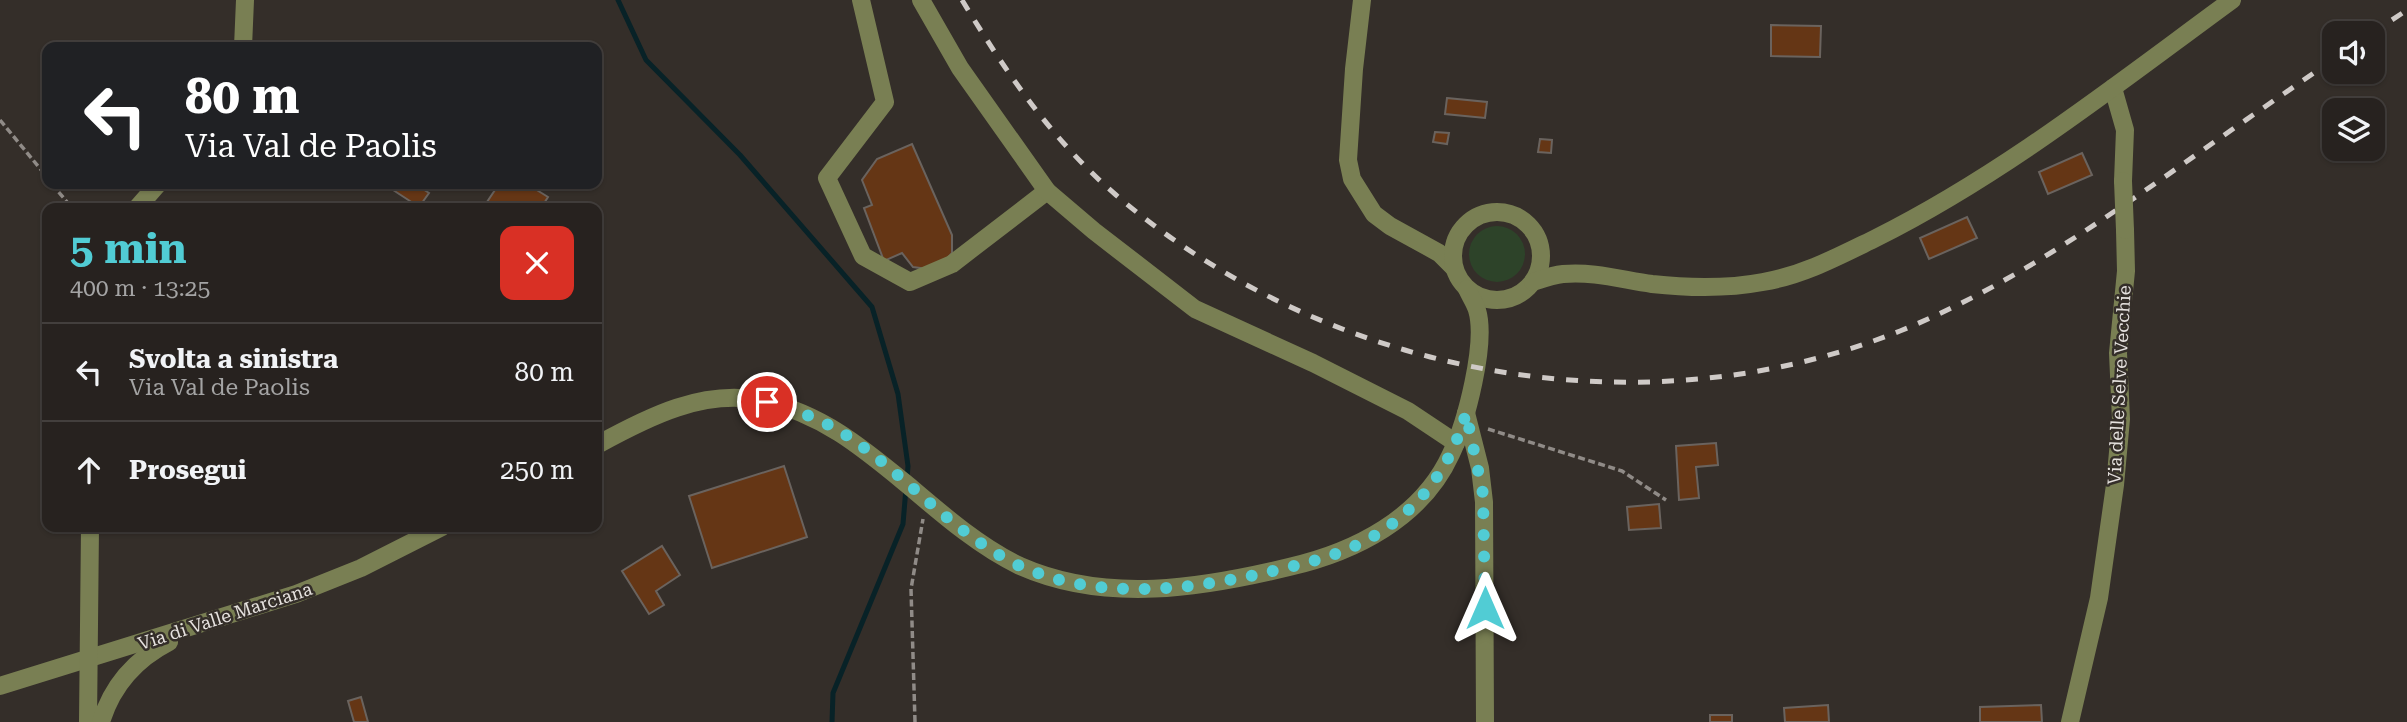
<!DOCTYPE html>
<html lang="it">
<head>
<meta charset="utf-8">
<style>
  :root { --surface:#27221f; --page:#2f2a28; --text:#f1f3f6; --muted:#a4a4a4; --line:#433f3d; --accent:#51ccd4 }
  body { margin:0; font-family:"Roboto Serif",serif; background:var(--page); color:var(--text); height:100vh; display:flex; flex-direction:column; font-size:26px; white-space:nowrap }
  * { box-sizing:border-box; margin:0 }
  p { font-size:23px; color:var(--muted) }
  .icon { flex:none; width:38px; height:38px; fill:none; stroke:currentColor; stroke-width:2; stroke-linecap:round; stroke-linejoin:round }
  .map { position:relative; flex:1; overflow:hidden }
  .sheet { position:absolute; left:42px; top:203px; width:560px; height:329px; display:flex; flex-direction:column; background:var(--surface); border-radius:14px; box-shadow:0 2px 5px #0004,0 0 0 2px var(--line) }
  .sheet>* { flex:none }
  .hud { position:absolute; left:42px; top:42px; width:560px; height:147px; border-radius:14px; box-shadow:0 2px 5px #0004,0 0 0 2px var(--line); background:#202124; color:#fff; overflow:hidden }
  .fabs { position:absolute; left:2322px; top:21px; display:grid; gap:14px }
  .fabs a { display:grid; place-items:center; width:63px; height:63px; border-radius:14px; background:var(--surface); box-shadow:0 2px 5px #0004,0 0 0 2px var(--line); font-size:35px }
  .pin { position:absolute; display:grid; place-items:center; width:60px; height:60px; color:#fff; margin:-30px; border:4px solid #fff; border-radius:50%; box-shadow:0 2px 7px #0007 }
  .me { position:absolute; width:77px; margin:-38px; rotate:0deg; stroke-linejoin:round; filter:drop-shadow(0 0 5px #0008) }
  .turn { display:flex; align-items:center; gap:24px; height:147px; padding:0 28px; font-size:32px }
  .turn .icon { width:91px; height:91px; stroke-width:2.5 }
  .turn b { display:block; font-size:49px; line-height:60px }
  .round { display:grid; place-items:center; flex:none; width:74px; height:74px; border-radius:14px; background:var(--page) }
  .overview { display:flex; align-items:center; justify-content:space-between; height:119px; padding:0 28px }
  h1 { font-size:42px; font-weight:700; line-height:52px; color:var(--accent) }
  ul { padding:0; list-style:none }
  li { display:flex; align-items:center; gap:21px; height:98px; padding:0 28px; border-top:2px solid var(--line) }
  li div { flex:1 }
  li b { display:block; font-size:26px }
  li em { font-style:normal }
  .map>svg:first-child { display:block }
</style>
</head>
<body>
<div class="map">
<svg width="2407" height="722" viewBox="0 0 2407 722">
  <rect width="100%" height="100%" fill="#342e29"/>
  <circle fill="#2d4329" cx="1497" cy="254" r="28"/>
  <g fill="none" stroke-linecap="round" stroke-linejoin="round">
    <g stroke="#082227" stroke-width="5">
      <path d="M 618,0 L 646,60 L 740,155 L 872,307 L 898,394 L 908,466 L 907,479"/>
      <path d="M 832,722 L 833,693 L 903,524 L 906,488"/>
    </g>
  </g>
  <g fill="#653615" stroke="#6a635e" stroke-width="2">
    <path d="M 1771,25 L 1821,26 L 1820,57 L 1771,56 Z"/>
    <path d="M 1447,98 L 1487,102 L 1485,118 L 1445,114 Z"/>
    <path d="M 1435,132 L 1449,133 L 1447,144 L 1433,142 Z"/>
    <path d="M 1540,139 L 1552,140 L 1551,153 L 1538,152 Z"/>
    <path d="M 912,144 L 952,235 L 952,253 L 942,264 L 928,269 L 913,267 L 902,253 L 884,261 L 864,208 L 872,205 L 862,180 L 877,159 Z"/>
    <path d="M 2082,153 L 2092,175 L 2048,194 L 2039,172 Z"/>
    <path d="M 384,184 L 415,184 L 429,193 L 419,207 Z"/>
    <path d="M 499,184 L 527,184 L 548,197 L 541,208 L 490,208 L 485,205 Z"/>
    <path d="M 1967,217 L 1977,238 L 1929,259 L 1920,238 Z"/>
    <path d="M 1716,443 L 1718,465 L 1696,467 L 1699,498 L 1679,500 L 1676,446 Z"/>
    <path d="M 784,466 L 807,537 L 712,568 L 689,496 Z"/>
    <path d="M 1659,504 L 1661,528 L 1629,530 L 1627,507 Z"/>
    <path d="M 662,546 L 680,575 L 656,591 L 664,605 L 649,614 L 622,571 Z"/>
    <path d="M 361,697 L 368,722 L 354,722 L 348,701 Z"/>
    <path d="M 1828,705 L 1829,722 L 1785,722 L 1784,708 Z"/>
    <path d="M 2041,705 L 2042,722 L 1980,722 L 1980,707 Z"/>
    <rect x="1710" y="715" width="22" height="7"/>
  </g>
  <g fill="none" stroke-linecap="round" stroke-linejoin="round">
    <g stroke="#908b87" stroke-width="3.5" stroke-dasharray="7 3.5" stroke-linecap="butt">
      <path d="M 0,120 L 47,177"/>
      <path d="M 52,184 L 72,208"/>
      <path d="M 1488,429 L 1622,471 L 1666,500"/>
      <path d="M 915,722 L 911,589 L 923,519"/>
    </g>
    <g stroke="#797f53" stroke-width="18">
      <path d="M 861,0 L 885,102 L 827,178 L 863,256 L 910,282 L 952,264 L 1047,191"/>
      <path d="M 921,0 L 960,68 L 1047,191 L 1094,231 L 1195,309 L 1313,363 L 1408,411 L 1456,443"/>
      <path d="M 1362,0 L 1354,69 L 1348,160 L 1352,179 L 1374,214 L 1390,226 L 1439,253 L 1454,268"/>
      <path d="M 243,47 L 245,0"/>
      <path d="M 2113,88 L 2125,130 L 2123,181"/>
      <path d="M 137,208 L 158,184"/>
      <circle cx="1497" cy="256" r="44"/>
      <path d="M 1533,282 C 1542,279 1553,275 1563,274 C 1593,271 1623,280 1652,284 C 1689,288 1726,289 1763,282 C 1804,275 1839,256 1876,238 C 2004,174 2117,84 2232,0"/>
      <path d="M 1466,413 L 1480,468 L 1484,502 L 1485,722"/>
      <path d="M 597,445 C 648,417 704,388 764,401 C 823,414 864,449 909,486 C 943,515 980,547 1020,566 C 1106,604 1202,588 1289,567 C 1355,552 1422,518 1451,454 C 1466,423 1487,343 1477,310 C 1475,303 1470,296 1467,289"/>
      <path d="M 0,686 L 296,594 L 361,568 L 442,527"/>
      <path d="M 88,722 L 90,527"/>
      <path d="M 101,722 C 112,686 136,659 169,642"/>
      <path d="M 2070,722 L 2099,598 L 2115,485 L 2121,419 L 2118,353 L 2126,271 L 2125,230"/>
    </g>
    <g stroke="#cfcac7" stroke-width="5" stroke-dasharray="12 12" stroke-linecap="butt">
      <path d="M 962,0 C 1005,71 1052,140 1116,195 C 1327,376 1640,435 1900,331 C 2001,290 2087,231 2176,169 C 2228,132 2282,95 2334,59"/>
      <path d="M 2372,33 L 2407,10"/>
    </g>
    <path stroke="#797f53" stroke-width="18" d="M 2123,181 L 2125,230"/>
  </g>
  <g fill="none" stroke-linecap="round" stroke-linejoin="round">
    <path stroke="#51ccd4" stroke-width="12" stroke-dasharray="0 21.6" d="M 767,402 C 796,410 824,420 849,437 C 908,477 954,534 1018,565 C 1097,602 1191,590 1273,571 C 1312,562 1349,553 1382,531 C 1425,502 1452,463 1466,413 L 1483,494 L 1485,608"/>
  </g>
  <g text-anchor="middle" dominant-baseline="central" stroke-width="5" stroke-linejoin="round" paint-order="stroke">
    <g font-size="18" fill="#e6e2df" stroke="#342e29">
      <text transform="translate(2119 385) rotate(-87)">Via delle Selve Vecchie</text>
      <text transform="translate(225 616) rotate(-18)">Via di Valle Marciana</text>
    </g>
  </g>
</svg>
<div class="fabs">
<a><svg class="icon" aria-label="sound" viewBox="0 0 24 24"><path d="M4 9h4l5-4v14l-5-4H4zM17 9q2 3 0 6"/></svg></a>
<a><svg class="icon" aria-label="layers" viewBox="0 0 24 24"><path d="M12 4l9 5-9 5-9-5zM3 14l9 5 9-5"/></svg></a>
</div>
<div class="pin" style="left:767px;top:402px;background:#d93025"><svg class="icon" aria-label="arrive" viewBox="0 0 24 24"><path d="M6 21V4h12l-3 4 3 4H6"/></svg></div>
<svg class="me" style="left:1485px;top:608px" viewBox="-20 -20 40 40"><path d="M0-17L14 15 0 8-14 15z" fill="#51ccd4" stroke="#fff" stroke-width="4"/></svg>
<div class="hud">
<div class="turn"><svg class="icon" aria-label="left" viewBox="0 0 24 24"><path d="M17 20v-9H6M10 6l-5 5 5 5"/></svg><div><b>80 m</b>Via Val de Paolis</div></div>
</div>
<section class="sheet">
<div class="overview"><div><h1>5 min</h1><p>400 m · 13:25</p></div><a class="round" style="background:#d93025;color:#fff"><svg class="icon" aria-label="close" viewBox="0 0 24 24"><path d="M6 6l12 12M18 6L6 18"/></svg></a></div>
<ul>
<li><svg class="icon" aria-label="left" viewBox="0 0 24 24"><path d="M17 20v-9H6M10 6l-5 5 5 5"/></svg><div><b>Svolta a sinistra</b><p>Via Val de Paolis</p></div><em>80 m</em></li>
<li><svg class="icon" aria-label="ahead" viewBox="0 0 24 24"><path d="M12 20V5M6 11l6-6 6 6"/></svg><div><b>Prosegui</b></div><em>250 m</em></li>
</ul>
</section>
</div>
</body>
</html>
